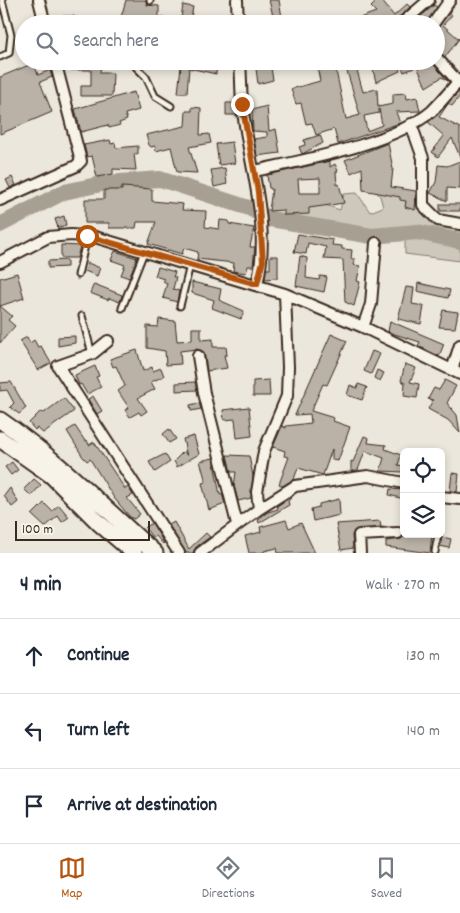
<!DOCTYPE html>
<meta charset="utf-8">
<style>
:root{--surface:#fff;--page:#f6f6f7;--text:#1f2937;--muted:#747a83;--line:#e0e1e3;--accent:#b45309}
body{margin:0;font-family:Dekko,sans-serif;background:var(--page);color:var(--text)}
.controls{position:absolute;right:15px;bottom:15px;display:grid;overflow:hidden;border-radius:8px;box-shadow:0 2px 8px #0003}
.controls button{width:45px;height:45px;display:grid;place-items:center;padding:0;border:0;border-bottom:1px solid var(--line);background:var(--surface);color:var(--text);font:25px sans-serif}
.scale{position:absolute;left:15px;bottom:12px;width:135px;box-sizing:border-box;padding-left:5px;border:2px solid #3b2a1e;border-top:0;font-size:14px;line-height:18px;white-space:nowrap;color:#3b2a1e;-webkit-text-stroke:4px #f7f3e8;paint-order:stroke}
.stop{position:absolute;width:15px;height:15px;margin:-11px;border:4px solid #b45309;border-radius:50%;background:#fff}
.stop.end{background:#b45309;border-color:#fff;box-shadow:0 1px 5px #0008}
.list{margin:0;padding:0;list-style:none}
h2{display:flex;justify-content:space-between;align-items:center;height:65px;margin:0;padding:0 20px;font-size:21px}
h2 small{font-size:16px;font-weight:400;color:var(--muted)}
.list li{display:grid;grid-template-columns:32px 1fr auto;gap:15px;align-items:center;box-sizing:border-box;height:75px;padding:0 20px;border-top:1px solid var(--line)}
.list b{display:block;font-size:19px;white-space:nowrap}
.list em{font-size:16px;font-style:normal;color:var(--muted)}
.icon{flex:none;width:28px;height:28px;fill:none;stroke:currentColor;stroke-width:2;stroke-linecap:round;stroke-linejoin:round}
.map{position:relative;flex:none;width:460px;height:553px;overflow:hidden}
.search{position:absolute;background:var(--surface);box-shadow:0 2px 8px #0003;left:15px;right:15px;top:15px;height:55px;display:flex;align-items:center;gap:12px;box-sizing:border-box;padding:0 18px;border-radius:28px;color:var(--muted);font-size:19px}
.sheet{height:290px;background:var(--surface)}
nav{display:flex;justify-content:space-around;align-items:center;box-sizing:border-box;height:70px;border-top:1px solid var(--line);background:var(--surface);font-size:14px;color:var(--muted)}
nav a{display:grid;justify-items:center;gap:2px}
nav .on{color:var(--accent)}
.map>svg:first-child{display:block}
</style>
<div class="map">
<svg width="460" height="553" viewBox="0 0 460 553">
<rect width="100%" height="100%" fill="#ece7dc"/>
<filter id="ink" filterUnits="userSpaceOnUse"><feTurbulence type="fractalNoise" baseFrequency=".02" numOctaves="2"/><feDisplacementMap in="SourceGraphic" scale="10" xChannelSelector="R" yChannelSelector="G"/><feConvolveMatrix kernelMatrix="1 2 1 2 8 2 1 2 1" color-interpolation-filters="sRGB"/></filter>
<g filter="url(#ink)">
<path fill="#cec8bc" stroke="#84796d" d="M390 180 393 193 399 197 409 192 416 199 420 195 436 219 460 224V240L415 231H351L320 223 308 225 291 221 286 208 322 204 340 210 344 194 357 193 370 212 383 207 380 196 370 185Z
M418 234 434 236 456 248H460V261L405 254V235Z"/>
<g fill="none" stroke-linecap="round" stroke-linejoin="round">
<path stroke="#a89f93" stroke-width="16" d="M0 225 64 192 106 183 160 179 249 208 270 219 372 236 417 232 460 241"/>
</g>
<path fill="#bab2a7" stroke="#3b2a1e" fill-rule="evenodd" d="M126 0H146L147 5 159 6V17L175 20 174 24H119Z
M269 0H279L283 23 275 24Z
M378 0H381L394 16 407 4 410 7 397 19 394 24H343L376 12 371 7Z
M183 5 193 7 191 18 204 20 203 24H180Z
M434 5 437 7 426 23 419 18Z
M449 13 452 15 443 25 459 39 445 57 436 50V30Z
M60 16H74V24H60Z
M67 61H101L100 73H113L112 96H81V86H91V70H67Z
M139 61H155L156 63 142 67Z
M173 61H217L216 74 189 68 187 93H178L181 66 173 64Z
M255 61H270L273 80 258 84Z
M316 61H334L346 119 360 115 344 61H381V68L396 62 400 71 376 82 372 66 357 70 363 92 377 89 378 107 393 104V94L406 93 407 99 417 97 420 111 396 112 400 123 338 144 334 129 316 135 312 123 306 124 301 103 296 104 291 89 320 81ZM379 109 382 125 367 131 364 116 379 113Z
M411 61 414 68 404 72 401 65Z
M415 61H431L449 82 442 77 426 87Z
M34 63 38 75 50 70 52 77 40 82 52 112 0 134V77Z
M460 91V96L452 106 448 103Z
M134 92 139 110 125 114 127 120 119 123 120 125 109 128 108 125 81 132 75 109Z
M226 103H235L237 115H226Z
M448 104 439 117 460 128V157L452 138 438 157 432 152 444 136 428 122Z
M267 106 269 131 276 129 280 153 257 156 254 139 267 137V132L253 131 252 110Z
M192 107 201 108 200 135 209 134 211 143 189 147 197 173 177 172 171 147 156 151 155 146 151 147 149 145 146 135 185 126 186 111H192Z
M320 135 323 143 302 154 299 147 305 145 304 140Z
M110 140 111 144 115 143 116 148 138 146V154H134L136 170 113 169V174L97 177 92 156 87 157 84 145Z
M232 142 235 163 219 165 216 144Z
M388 143 393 169 391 187 416 191 415 210 405 207 406 201 400 200V197L363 190 362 168 351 173 345 160Z
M330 161V167L335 164 338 171 336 172 337 185 339 184 344 203 309 208V214L284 215V210L269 211 272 189 269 188 267 175ZM320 178V193H299L298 179Z
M460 161V189L447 188V201L430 193 436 182 438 165 447 166Z
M225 168 227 184 214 187 211 170Z
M12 177 16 185 10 188 6 180Z
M122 187 152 189V201L183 204 182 210 206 211 205 227 219 229 220 220 229 221V224L254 228 250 247H255L253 266H248L246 273 233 271 234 263 197 259 198 252 184 248 182 254 148 244 156 222H137L136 228H109V223H85V199H104V190H122Z
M440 204H460V211H440Z
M64 216 66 225 58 228 55 219Z
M298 234 333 240 332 245 342 246V249L352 250 351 259H355L354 265 360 266 357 281 360 282 354 306 345 302 343 260 324 259 326 247 308 243 306 254 294 252Z
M61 245 80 246 77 258H61Z
M115 251 137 258 129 278 121 275 125 265 111 260Z
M270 256H278V278L265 279 266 269H270Z
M300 256 307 258 306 278 319 280 320 276 327 277 324 292 296 286Z
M67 260V267L48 268V261Z
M88 263 100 268 97 276 85 271Z
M158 267 175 272 173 277H176L173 289 179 291 177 302 163 298 167 283 163 281 164 279 155 276Z
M17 273 24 298 0 306V278Z
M192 282 221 289 219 300 244 311 241 319 212 308 214 300 192 293Z
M418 283 450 290 448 298 417 291Z
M94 284 122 295 120 302 109 298 108 300 90 293Z
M406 287 414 288 412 304 424 306 421 324 398 319Z
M0 306 12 316 8 320 15 326 0 343Z
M443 310 458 312 455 328 439 327Z
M159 319 175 321 177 341 192 340V328H201V340L213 339V347H226L227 355H224L227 368 207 371 204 352 197 349 180 351 181 364 166 365 165 351 147 348V326L158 327Z
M390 321 444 344 439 356 418 346 420 342 388 332Z
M331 334 347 341 327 385 323 384 311 411 334 418 333 421 350 427 338 461 332 460V449L323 475 298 468 294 479 283 486 279 484 289 457 284 456 285 451 273 447 282 426 286 428V426L311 423 310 414 295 415Z
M75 336V343L58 346V337Z
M27 337 30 343 34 340 38 347 41 346 51 363 38 370 20 341Z
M137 350 143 371 152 367 153 371 161 368 164 376 151 382 155 389 138 398 147 411 141 415 139 412 130 417 125 410 129 408 118 391 125 386 116 366 113 367 110 359Z
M372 351 380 354 371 374 364 371Z
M405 364 416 368 410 382 419 384 417 398 404 396 405 383 401 381Z
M95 366 99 376 96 377 101 387 87 394 81 384 79 385 75 375Z
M377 370 384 373 380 381 374 378Z
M269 380 270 396H253V381Z
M445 380 456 386 447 403 457 415 460 433 448 420 428 409 433 400 428 399 434 388 439 390Z
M11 382 26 408 19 414 10 407 14 403 7 390 0 391V383Z
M195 382 197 390 176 391V383Z
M358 384 367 387 362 400 347 395 350 385 357 388Z
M93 396 102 411 97 414 88 399Z
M64 398 74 411 43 433 37 428 35 430 29 423 40 412 44 413Z
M199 403 201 409 191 411 190 405Z
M249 407 252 436 237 438 235 419 224 420 223 410Z
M75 426 85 441 87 440 89 445 94 442 125 489 128 487 133 495 127 498 140 514 134 519 130 517 114 498 90 459 87 461 83 457 67 431Z
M169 429 176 439 169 443 163 434Z
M194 436 199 454 177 467 174 461 184 451 187 456 183 439Z
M364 436 369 438 368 443 386 445 385 449 401 455 398 465 404 466V472L380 471 384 458 365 451 358 470 351 471V461L353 462Z
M165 454 170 462 155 472 149 462Z
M227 455 249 456 253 476 251 498 238 501 234 486 236 472H231Z
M213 458 220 495 222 494 225 504 209 510 202 483 206 482 200 461Z
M12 462 18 470 11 475 5 467Z
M452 473 459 474 457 492 450 491Z
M34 479 41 485 31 496 24 489Z
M10 488 18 502 12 507 4 496Z
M390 489 404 490V499L389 495Z
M294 495 288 501 289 505 259 523 258 519 268 512 278 509 277 506Z
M339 499 340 515 313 521 311 509 319 507V504Z
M44 503 52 511 59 505 69 517 62 522 58 516 45 527 32 515Z
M286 520 289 528 301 523 315 553H278L277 548 264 551V553H249L245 536 261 532 260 527Z
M380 521 381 527 355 530 352 535 353 548 341 550 336 524Z
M174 522 189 549 206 533 210 537 196 547 193 553H186L169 525Z
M152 523 164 543 163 544 156 536 153 538 145 528Z
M405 534H432L430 553 386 547V541L401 539Z
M442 537 451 539 449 548 440 546Z"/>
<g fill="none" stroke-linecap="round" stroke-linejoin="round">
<defs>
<path id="lane" d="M150 1V0
M0 57 9 53 11 35 2 0
M135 61 136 67 146 77 155 96 171 106
M78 275 87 237
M180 306 190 265
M122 308 144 252
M82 316 92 354
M435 552 438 534"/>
<path id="street" d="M39 0 45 24
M237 0 238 24
M401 24 429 0
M433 24 450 0
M436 57 460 84
M240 61C241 75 241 89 242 103 248 163 272 224 257 284
M411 124 423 158V205L438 220 460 224
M255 171C304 160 393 144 432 111 441 102 449 92 458 82
M0 200 76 166 81 161 55 61
M0 262 48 237 71 235 95 237 285 294 363 327 460 374
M363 327 371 304 376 243
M108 341 92 354 58 366 179 553
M198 356 204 393 237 524
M452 370 460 345
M441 497 460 499
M259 509 257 492 264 451 287 396 288 367 285 294
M200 553 259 509 295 486 368 476 404 483
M360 553 359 535 398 533"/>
<path id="secondary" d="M0 420C57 459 104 508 155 553
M0 439 51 475 99 523 134 553"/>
</defs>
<use href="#lane" stroke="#3b2a1e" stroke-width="9"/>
<use href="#street" stroke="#3b2a1e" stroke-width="14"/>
<use href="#secondary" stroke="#3b2a1e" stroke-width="19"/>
<use href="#lane" stroke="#f7f3e8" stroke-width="5"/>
<use href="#street" stroke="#f7f3e8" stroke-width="10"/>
<use href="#secondary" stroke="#f7f3e8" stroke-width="15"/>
</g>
</g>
<g fill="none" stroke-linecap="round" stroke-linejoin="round" filter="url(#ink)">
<path stroke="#b45309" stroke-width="6" d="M87 236 257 284 263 261 258 192 242 104"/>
</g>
</svg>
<div class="controls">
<button><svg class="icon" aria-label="locate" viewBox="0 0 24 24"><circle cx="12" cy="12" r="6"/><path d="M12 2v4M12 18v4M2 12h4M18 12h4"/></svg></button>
<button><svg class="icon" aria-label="layers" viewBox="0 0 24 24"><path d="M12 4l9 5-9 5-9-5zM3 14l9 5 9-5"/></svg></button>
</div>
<div class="scale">100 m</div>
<div class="stop" style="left:87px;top:236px"></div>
<div class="stop end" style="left:242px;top:104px"></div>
<div class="search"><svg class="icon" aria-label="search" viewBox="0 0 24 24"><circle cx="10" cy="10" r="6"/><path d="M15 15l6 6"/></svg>Search here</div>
</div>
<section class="sheet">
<h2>4 min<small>Walk · 270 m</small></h2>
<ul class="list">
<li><svg class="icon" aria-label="ahead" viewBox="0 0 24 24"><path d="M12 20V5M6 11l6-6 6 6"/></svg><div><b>Continue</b></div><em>130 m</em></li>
<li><svg class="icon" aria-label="left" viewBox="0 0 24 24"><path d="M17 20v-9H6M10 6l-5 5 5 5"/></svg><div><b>Turn left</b></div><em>140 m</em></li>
<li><svg class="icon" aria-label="arrive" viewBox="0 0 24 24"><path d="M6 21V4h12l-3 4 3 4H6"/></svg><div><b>Arrive at destination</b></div></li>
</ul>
</section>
<nav>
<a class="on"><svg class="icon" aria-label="map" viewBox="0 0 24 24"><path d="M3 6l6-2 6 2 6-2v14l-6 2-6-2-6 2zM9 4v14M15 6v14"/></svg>Map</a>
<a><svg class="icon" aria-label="directions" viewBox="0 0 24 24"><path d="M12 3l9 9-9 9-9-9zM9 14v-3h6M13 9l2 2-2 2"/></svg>Directions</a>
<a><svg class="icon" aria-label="saved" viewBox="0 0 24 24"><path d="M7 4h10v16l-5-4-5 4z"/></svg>Saved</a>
</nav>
